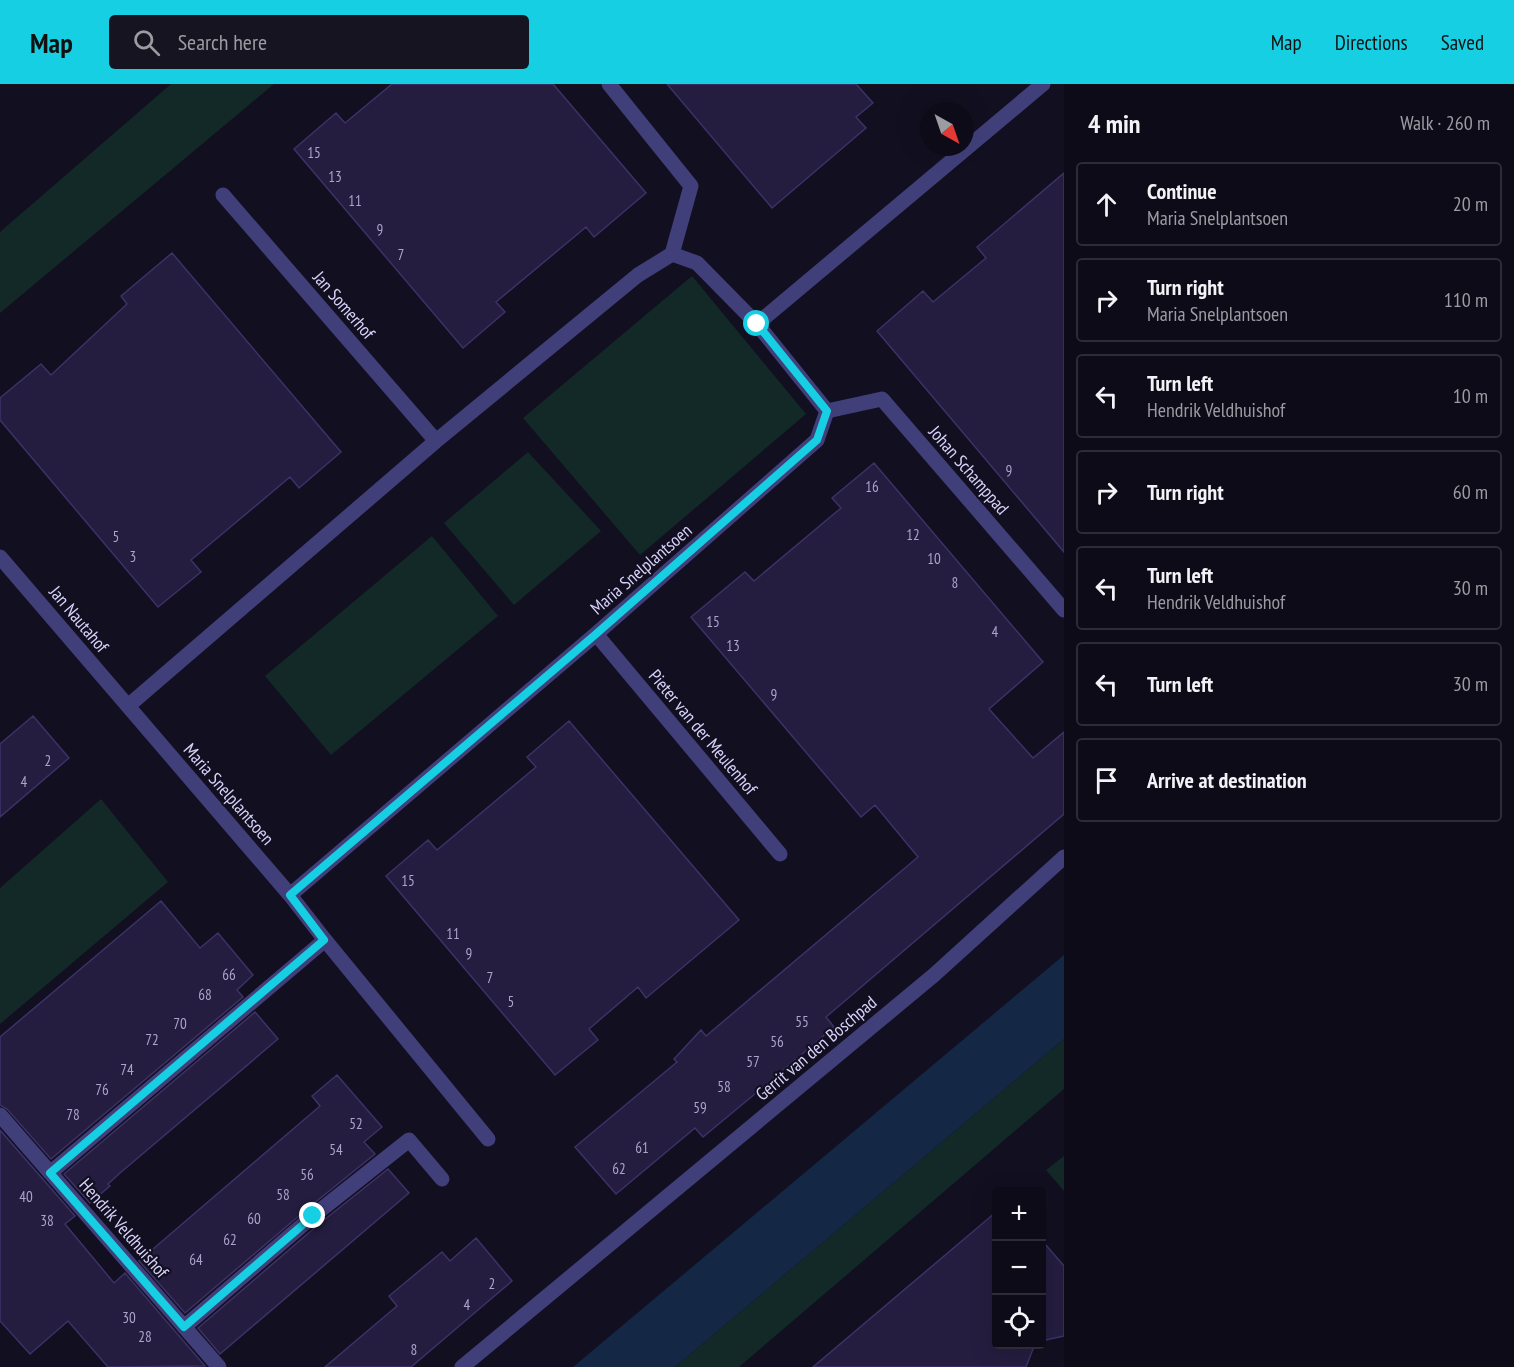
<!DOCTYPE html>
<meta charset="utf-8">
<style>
:root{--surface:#0e0b18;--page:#171421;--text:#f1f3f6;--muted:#9b9ba2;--line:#2e2b37;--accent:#17cfe2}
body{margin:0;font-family:"PT Sans Narrow",sans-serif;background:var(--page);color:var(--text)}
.controls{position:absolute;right:18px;bottom:18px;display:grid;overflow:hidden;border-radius:6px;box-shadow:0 6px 24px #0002}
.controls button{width:54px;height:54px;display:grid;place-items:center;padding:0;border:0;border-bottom:2px solid var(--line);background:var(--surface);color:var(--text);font:30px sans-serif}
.compass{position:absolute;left:920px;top:18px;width:54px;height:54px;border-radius:50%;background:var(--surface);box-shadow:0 6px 24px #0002;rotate:140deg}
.stop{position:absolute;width:18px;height:18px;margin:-14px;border:4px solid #17cfe2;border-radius:50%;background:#fff}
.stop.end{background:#17cfe2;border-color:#fff;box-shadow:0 2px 6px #0008}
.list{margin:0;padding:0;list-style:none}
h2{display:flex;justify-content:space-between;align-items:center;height:78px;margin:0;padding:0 24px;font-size:26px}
h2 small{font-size:20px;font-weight:400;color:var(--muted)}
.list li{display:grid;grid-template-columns:39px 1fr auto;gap:18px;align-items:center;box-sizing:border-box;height:84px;margin:0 12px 12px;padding:0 12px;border:2px solid var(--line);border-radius:6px}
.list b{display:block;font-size:22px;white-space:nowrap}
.list p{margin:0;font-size:20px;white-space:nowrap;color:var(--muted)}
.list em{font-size:20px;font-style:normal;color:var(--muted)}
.icon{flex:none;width:33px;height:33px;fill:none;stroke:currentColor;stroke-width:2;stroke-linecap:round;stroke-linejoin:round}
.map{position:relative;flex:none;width:1064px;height:1283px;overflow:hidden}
header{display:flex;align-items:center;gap:36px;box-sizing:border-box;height:84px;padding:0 30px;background:var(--accent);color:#111}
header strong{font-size:28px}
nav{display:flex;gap:33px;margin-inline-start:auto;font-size:21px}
.search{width:420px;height:54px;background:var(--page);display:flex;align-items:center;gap:15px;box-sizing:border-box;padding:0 21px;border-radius:6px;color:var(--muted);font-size:22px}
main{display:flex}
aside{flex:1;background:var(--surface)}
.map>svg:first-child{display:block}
</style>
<header>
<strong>Map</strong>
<div class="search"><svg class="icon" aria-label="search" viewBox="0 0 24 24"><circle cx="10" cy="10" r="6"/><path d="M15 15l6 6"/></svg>Search here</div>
<nav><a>Map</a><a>Directions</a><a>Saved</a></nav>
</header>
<main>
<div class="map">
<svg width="1064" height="1283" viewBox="0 0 1064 1283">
<rect width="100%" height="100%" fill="#120f20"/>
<path fill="#132928" d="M171 0H274L0 229V148Z
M692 192 806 330 640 471 523 334Z
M528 368 601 447 514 521 444 439Z
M432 452 498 532 331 671 265 592Z
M101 715 168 798 0 940V804Z
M1064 955V1005L739 1283H675Z
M1064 1072V1107L1046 1086Z"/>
<path fill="#142745" d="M1064 871V955L675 1283H573Z"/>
<path fill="#241d3f" stroke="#3c3268" stroke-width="1.5" d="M392 0H553L646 109 594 153 586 143 496 218 505 228 463 264 294 65 336 29 345 39Z
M667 0H856L873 19 856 33 866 44 772 124Z
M1064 89V468L877 247 923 207 933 218 986 174 977 163Z
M172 169 341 368 299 404 290 393 191 476 201 488 158 523 0 336V314L41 280 51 291 127 220 121 212Z
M874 379 1043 578 989 625 1033 674 1064 648V730L826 933 834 943 756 1009 703 1053 695 1044 616 1110 575 1063 677 978 674 975 701 946 706 952 918 773 875 721 861 733 691 533 745 488 754 497 841 424 832 414Z
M33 632 69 674 0 733V660Z
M569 637 739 836 646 914 638 903 589 945 598 956 555 991 386 792 428 756 437 766 536 683 527 673Z
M161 817 200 864 218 849 253 891 237 906 243 913 51 1075 7 1025 0 1021V953Z
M255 928 278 955 120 1089 108 1100 110 1102 90 1119 64 1090Z
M337 991 382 1043 364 1058 375 1070 307 1125 185 1229 139 1177 320 1022 312 1012Z
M0 1046 75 1132 65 1140 114 1199 125 1189 205 1282 108 1283 68 1237 30 1270 0 1237Z
M388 1085 409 1109 220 1270 198 1244 319 1140Z
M996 1128V1260H1035L1026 1283H813Z
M476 1154 512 1197 485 1220 411 1283H325L397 1222 389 1212 442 1168 450 1177Z
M1045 1160 1064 1182V1252L1041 1257V1163Z"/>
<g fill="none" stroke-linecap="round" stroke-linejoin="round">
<path stroke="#413f7a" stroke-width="15" d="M609 0 691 102 672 170
M827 327 882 315 1064 526
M0 1031 219 1283
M50 1089 325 856
M184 1243 313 1132 409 1056 442 1095
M462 1283 934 891 1064 773"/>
<path stroke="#413f7a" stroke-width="15" d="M223 111 436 357
M757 240 1043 0
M0 473 290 811 325 856 488 1055
M596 550 780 770
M128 622 436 357 638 191 672 170 697 179 757 240 827 327 817 356 596 550 290 811"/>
</g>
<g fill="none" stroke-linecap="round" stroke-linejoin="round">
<path stroke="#17cfe2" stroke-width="8" d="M313 1132 184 1243 50 1089 324 856 290 811 596 550 817 356 827 327 757 240"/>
</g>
<g text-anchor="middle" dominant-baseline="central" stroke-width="4.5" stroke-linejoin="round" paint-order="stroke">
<g font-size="15" fill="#aaa5cb">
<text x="314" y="68">15</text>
<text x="335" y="92">13</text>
<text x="355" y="116">11</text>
<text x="380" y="145">9</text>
<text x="401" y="170">7</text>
<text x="1009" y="386">9</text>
<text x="872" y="402">16</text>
<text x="913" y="450">12</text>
<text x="116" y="452">5</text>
<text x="133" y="472">3</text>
<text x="934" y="474">10</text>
<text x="955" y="498">8</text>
<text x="713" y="537">15</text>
<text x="995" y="547">4</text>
<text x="733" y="561">13</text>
<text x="774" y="610">9</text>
<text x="48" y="676">2</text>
<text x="24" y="697">4</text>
<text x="408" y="796">15</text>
<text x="453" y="849">11</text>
<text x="469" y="869">9</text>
<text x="229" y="890">66</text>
<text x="490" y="893">7</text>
<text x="205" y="910">68</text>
<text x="511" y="917">5</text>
<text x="802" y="937">55</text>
<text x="180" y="939">70</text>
<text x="152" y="955">72</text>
<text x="777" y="957">56</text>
<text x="753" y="977">57</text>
<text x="127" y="985">74</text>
<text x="724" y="1002">58</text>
<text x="102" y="1005">76</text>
<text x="700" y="1023">59</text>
<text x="73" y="1030">78</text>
<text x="356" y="1039">52</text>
<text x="642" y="1063">61</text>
<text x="336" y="1065">54</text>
<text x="619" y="1084">62</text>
<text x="307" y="1090">56</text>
<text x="283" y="1110">58</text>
<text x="26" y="1112">40</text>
<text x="254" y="1134">60</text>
<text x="47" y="1136">38</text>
<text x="230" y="1155">62</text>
<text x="196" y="1175">64</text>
<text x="492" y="1199">2</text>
<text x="467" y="1220">4</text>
<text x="129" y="1233">30</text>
<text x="145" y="1252">28</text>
<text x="414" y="1265">8</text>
</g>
<g font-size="18" fill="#d7d2fa" stroke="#120f20">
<text transform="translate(344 221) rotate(49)">Jan Somerhof</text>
<text transform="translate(969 386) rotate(49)">Johan Schamppad</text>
<text transform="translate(641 485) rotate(-41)">Maria Snelplantsoen</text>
<text transform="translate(79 535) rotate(50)">Jan Nautahof</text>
<text transform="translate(703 648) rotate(50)">Pieter van der Meulenhof</text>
<text transform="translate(229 710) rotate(49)">Maria Snelplantsoen</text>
<text transform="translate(816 964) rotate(-40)">Gerrit van den Boschpad</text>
<text transform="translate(124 1144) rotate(49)">Hendrik Veldhuishof</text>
</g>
</g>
</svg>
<div class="controls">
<button>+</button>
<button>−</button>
<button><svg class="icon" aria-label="locate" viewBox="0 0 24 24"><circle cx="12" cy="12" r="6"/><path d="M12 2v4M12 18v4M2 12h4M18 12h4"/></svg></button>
</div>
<svg class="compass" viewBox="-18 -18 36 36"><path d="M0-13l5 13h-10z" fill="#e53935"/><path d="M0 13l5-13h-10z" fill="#9b9ba2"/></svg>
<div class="stop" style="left:757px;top:240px"></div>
<div class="stop end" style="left:313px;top:1132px"></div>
</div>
<aside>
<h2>4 min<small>Walk · 260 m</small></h2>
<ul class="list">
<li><svg class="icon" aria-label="ahead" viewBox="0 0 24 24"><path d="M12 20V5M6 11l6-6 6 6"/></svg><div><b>Continue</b><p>Maria Snelplantsoen</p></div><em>20 m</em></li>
<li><svg class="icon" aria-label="right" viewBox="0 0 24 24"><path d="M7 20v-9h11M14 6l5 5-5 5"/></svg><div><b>Turn right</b><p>Maria Snelplantsoen</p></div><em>110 m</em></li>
<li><svg class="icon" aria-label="left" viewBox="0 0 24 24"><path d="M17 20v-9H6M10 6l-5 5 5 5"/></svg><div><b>Turn left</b><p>Hendrik Veldhuishof</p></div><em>10 m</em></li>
<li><svg class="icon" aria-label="right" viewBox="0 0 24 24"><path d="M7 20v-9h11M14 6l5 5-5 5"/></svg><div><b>Turn right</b></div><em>60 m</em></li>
<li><svg class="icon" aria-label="left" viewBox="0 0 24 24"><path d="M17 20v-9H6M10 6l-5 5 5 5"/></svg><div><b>Turn left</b><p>Hendrik Veldhuishof</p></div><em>30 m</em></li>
<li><svg class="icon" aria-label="left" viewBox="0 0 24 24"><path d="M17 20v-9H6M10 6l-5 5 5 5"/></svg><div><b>Turn left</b></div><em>30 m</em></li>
<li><svg class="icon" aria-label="arrive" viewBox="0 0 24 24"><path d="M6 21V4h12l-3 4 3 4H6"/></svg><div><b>Arrive at destination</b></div></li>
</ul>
</aside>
</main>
